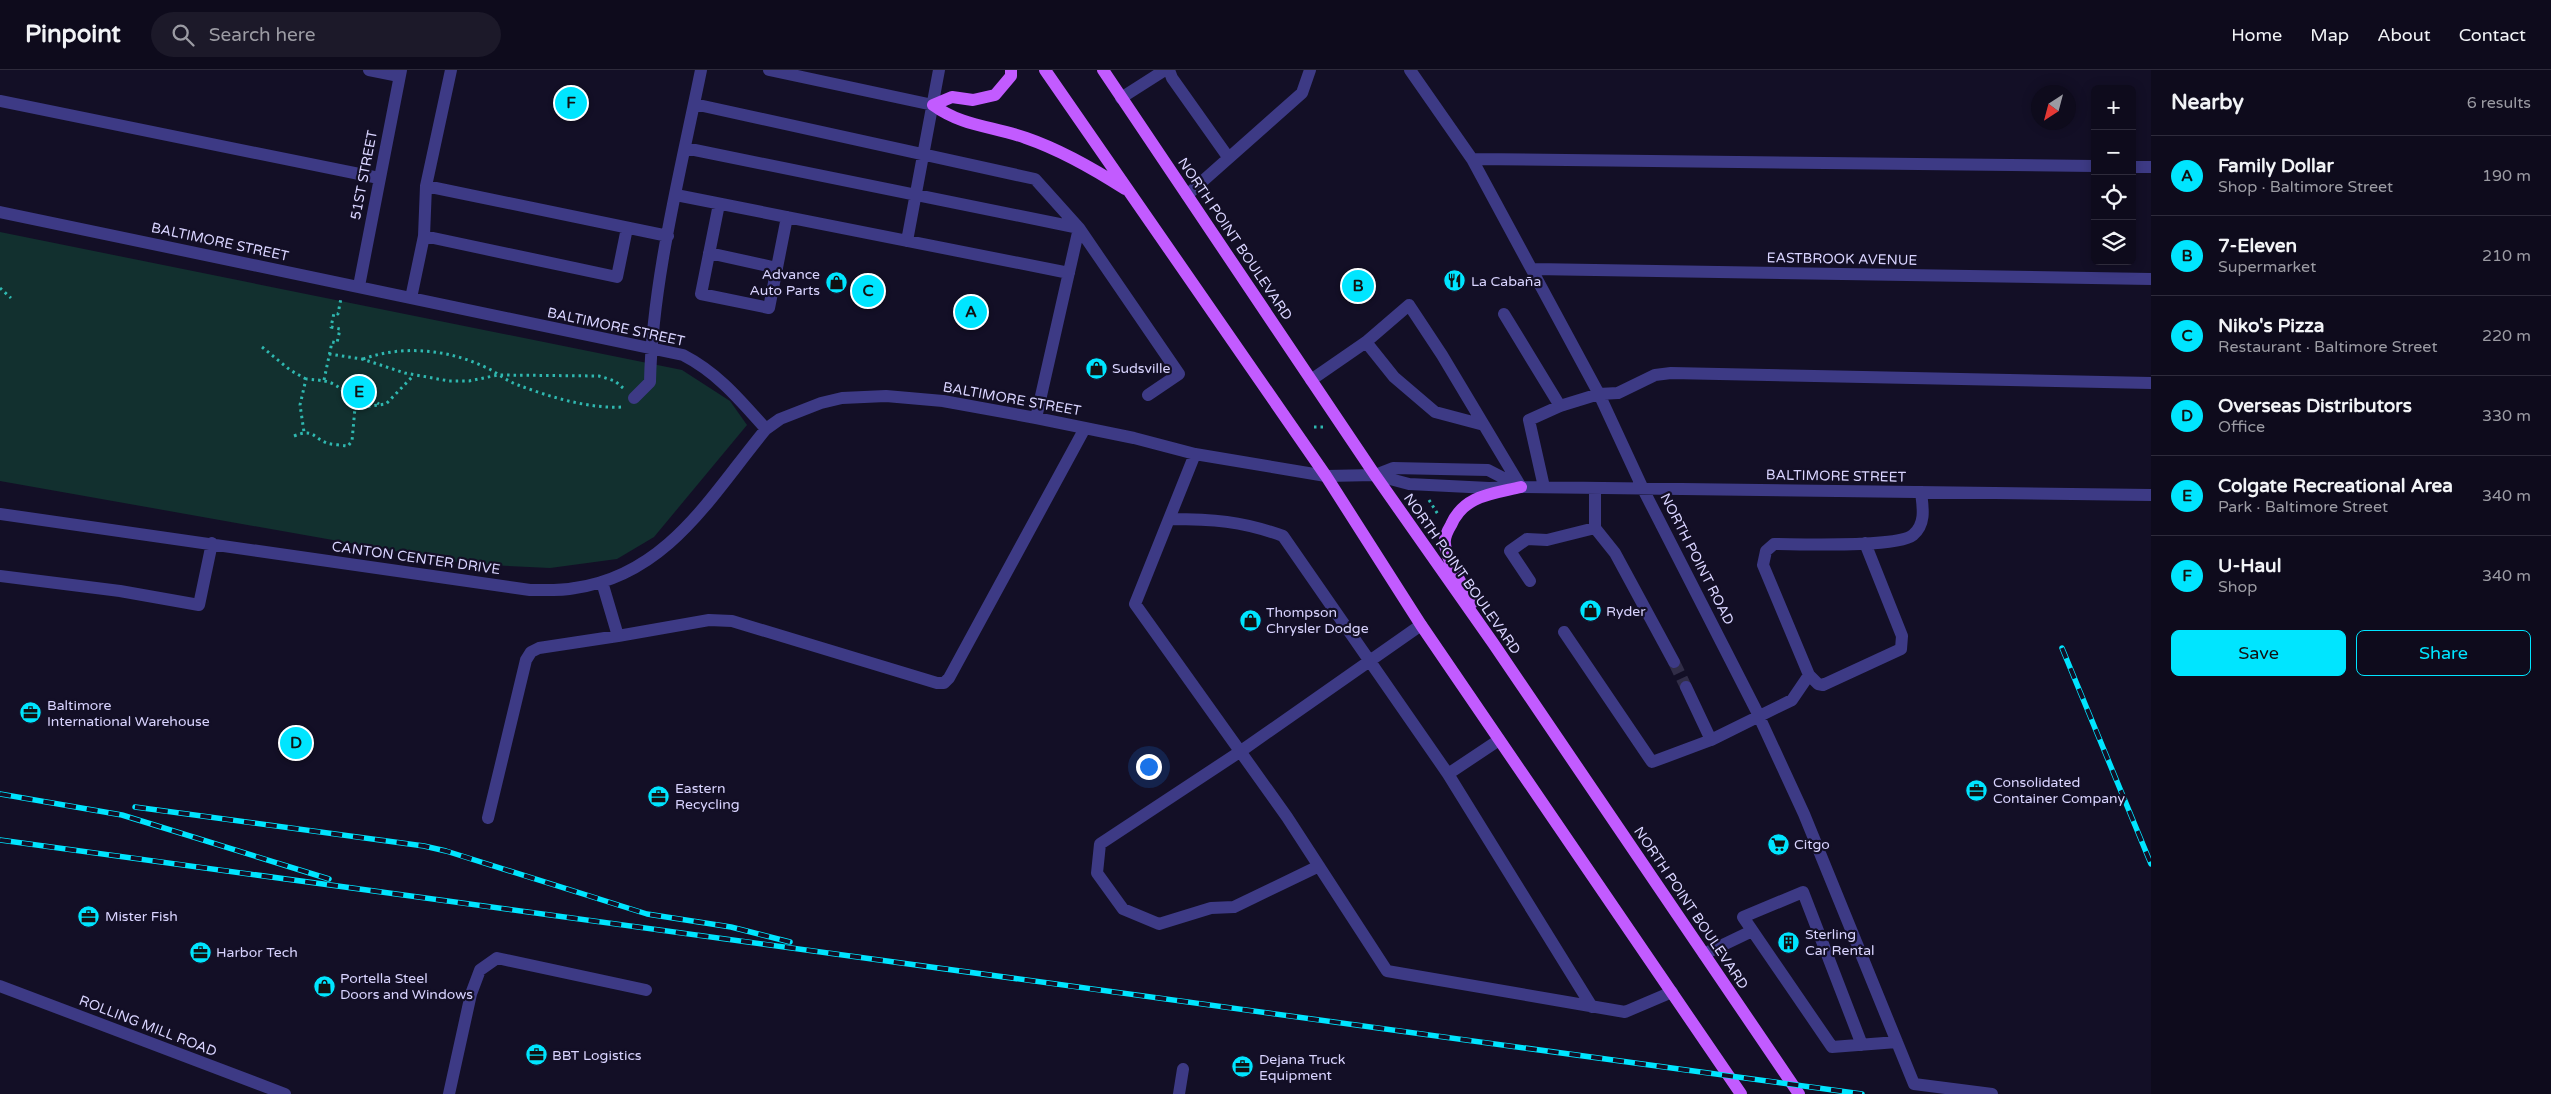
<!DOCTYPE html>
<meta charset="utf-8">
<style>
:root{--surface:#0e0b1c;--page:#1c1929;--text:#f1f3f6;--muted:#9b9ba3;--line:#2e2b3b;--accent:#00e5ff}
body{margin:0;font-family:"Varela Round",sans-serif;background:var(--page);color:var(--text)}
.controls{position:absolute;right:15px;top:15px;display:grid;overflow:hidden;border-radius:8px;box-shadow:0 2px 12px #0003}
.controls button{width:45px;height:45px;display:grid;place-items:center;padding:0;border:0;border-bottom:1px solid var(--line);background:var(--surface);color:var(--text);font:25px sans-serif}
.compass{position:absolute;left:2031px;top:15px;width:45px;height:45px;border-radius:50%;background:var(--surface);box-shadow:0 2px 12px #0003;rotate:216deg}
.you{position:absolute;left:1148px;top:696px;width:18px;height:18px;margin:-12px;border:4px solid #fff;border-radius:50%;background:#1a73e8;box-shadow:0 0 0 8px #1a73e833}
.badge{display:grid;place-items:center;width:32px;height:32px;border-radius:50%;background:var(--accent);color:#111;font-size:16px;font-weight:700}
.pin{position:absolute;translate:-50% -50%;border:2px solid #fff;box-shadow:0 1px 5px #0006}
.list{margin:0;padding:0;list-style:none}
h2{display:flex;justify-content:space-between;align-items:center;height:65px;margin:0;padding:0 20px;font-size:21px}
h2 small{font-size:16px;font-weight:400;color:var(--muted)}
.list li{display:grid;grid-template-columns:32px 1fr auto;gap:15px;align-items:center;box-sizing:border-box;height:80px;padding:0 20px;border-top:1px solid var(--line)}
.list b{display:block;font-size:19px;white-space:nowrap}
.list p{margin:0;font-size:16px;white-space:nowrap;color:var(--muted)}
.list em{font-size:16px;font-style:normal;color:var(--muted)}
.actions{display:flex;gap:10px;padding:15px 20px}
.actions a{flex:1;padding:11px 0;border:1px solid var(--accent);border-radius:8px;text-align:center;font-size:18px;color:var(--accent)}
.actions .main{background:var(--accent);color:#111}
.icon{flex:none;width:28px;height:28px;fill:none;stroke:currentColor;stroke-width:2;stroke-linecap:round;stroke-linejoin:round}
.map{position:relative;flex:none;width:2151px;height:1024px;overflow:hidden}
header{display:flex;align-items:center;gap:30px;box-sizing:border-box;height:70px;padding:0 25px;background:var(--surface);border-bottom:1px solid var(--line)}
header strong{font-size:24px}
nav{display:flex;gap:28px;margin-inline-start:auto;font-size:18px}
.search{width:350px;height:45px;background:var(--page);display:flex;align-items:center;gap:12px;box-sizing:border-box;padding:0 18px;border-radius:28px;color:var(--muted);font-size:19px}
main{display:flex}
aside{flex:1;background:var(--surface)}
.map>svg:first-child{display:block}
</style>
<header>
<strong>Pinpoint</strong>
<div class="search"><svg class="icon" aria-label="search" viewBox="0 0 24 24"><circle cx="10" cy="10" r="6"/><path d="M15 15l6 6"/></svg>Search here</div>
<nav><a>Home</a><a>Map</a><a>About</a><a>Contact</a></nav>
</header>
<main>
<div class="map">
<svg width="2151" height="1024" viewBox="0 0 2151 1024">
<rect width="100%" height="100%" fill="#130f26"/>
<path fill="#12302f" d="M0 162 682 300 730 331 747 355 654 467 617 489 550 498 468 494 0 411Z"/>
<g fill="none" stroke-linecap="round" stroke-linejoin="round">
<path stroke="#312d47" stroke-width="12" stroke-dasharray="12 6" stroke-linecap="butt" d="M1674 592 1686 617"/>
<path stroke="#2fb8b0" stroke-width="3" stroke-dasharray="2.5 4" stroke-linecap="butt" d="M0 218 11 228
M262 277 290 300 306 309
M329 284 362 289 405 303 449 311H469L498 305 599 306 615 311 623 318
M363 289C402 275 447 279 485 297 497 302 506 311 518 315 550 327 589 339 623 337
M324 310 332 272 337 273 340 259 331 257 334 243 338 244 341 228
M342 317 365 325 379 334
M355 338 386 334 413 306
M1314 357H1326
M294 366C314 358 313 368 327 373 333 375 342 375 348 376L352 371 355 338C339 314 336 311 306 309L300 335 304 362
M1429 430 1439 446"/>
<path stroke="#3d3a85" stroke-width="12" d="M369 0 399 6
M769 0 933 35
M1169 0 1172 8 1228 87
M1410 0 1472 89 1599 324 1643 419 1756 640 1804 744 1914 1014 1992 1024
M1121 28 1165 0
M0 31 379 108
M694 34 1035 109 1079 158 1179 304 1148 325
M685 78 1079 158
M1472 89 2095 96
M2132 97H2151
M426 116 668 166
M676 125 1069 203
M1187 125 1302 23 1310 0
M719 134 701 224 769 238 787 147
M0 142 683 285C718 303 740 330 766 359
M424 166 617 207 627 158
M907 171 939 0
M709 183 777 198
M1533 199 2151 209
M359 216 401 0
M411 228 424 166 426 116 451 0
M1504 244 1560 336
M1366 272 1394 307 1435 342 1484 355
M1311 310 1366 272 1409 235 1442 285 1521 417
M634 328 650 312C652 212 681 99 701 0
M1036 348 1079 158
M1195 384 1135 534 1287 747 1387 901 1625 942 1672 922
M1375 405 1393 398 1488 400 1521 417
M1544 417 1529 350 1560 336 1599 324 1618 323 1655 305 1671 303 2151 313
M1595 418V458L1615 483 1674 592
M0 444 530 520C545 520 560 521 575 518 668 505 712 424 766 359L780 349 821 333 842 328 886 326 943 331 1036 348 1134 368 1195 384 1326 406 1375 405 1409 414 1489 418 1521 417 2151 425
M1169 449C1212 449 1242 451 1283 466L1448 704
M0 506 120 521 199 535 212 473
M1530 511 1510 481 1527 469 1547 470 1595 458
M1564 562 1652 692 1711 670
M618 566 709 550 732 551 937 613H944L949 608 1085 358
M1809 605 1818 614 1823 615 1901 579 1902 566 1865 473
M1686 617 1711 670 1792 630 1809 605 1763 495 1766 481 1774 474C1799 474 1897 478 1913 465 1926 454 1923 438 1921 422
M1499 670 1448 704 1592 937
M488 748 526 590 531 582 539 578 618 566 602 512
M1319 796 1234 837 1211 838 1159 854 1123 839 1097 803 1100 774 1241 681 1421 555
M1704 884 1752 861
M0 916 285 1024
M1862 975 1803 822 1743 847 1832 977 1897 972
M449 1024 471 924 480 900 497 888 646 920
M1179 1024 1183 999"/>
<path stroke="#c25bff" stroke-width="12" d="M1011 0V6L995 25 973 30 952 27 933 35C963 57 993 56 1026 68 1061 80 1094 99 1125 119
M1045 0 1326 406 1421 555 1741 1024
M1103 0 1375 405 1493 573 1799 1024
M1472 533C1464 517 1446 490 1445 474 1444 468 1448 460 1451 455 1464 425 1492 424 1521 417"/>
<defs>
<path id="rail" d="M2062 578 2151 794
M0 724 122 745 329 809
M135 737 424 776 446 781 647 844 731 857 790 872
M0 770 1862 1024"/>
</defs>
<use href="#rail" stroke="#00e5ff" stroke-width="5.5"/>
<use href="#rail" stroke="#130f26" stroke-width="4" stroke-dasharray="11" stroke-linecap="butt"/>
</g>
<defs>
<symbol id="restaurant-disc" viewBox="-11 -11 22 22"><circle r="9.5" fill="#00e5ff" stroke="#130f26"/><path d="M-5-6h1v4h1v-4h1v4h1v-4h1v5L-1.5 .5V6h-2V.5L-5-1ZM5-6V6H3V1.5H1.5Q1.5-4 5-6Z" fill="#111"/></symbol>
<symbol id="shop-disc" viewBox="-11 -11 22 22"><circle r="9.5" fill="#00e5ff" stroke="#130f26"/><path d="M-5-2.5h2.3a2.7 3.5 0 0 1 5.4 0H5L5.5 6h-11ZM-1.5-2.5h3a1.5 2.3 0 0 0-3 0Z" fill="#111"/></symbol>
<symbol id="office-disc" viewBox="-11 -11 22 22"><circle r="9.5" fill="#00e5ff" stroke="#130f26"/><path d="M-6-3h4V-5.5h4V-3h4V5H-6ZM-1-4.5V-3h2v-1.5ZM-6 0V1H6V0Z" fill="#111"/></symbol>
<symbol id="supermarket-disc" viewBox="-11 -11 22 22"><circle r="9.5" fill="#00e5ff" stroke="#130f26"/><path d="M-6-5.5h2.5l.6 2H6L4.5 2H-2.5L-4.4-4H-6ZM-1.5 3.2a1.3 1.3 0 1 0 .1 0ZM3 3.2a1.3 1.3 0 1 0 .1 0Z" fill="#111"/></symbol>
<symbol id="building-disc" viewBox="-11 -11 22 22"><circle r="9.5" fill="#00e5ff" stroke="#130f26"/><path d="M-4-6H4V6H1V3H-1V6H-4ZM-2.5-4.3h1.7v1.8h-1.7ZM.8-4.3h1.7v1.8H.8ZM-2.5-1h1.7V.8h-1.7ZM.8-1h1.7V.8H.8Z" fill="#111"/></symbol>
</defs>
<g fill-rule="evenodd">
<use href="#restaurant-disc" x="1442" y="198" width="25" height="25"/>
<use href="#shop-disc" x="824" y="200" width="25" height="25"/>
<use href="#shop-disc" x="1084" y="286" width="25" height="25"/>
<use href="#shop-disc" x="1578" y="528" width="25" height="25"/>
<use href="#shop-disc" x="1238" y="538" width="25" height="25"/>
<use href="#office-disc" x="18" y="630" width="25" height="25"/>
<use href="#office-disc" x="1964" y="708" width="25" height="25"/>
<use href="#office-disc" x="646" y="714" width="25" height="25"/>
<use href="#supermarket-disc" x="1766" y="762" width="25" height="25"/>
<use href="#office-disc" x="76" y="834" width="25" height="25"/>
<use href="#building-disc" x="1776" y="860" width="25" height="25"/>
<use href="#office-disc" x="188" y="870" width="25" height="25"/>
<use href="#shop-disc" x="312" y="904" width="25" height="25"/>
<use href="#office-disc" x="524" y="972" width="25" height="25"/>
<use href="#office-disc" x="1230" y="984" width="25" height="25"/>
</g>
<g text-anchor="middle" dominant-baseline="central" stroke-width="4.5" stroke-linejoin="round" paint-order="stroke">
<g font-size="14" fill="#d9d4ff" stroke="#130f26">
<text transform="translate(364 105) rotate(-79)">51ST STREET</text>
<text transform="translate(1235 169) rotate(56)">NORTH POINT BOULEVARD</text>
<text transform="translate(220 172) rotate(12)">BALTIMORE STREET</text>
<text transform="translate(1842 189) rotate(1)">EASTBROOK AVENUE</text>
<text transform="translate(616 257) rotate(12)">BALTIMORE STREET</text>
<text transform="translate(1012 329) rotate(10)">BALTIMORE STREET</text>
<text transform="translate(1836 406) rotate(1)">BALTIMORE STREET</text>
<text transform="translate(416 488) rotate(8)">CANTON CENTER DRIVE</text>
<text transform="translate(1697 489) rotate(63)">NORTH POINT ROAD</text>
<text transform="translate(1462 504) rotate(55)">NORTH POINT BOULEVARD</text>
<text transform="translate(1691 838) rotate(56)">NORTH POINT BOULEVARD</text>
<text transform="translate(148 956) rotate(21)">ROLLING MILL ROAD</text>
</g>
<g font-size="14" fill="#d9d4ff" stroke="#130f26" text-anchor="start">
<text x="820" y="204" text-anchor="end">Advance<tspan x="820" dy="16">Auto Parts</tspan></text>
<text x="1471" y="211">La Cabaña</text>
<text x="1112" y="298">Sudsville</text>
<text x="1606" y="541">Ryder</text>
<text x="1266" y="542">Thompson<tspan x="1266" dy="16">Chrysler Dodge</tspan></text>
<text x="47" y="635">Baltimore<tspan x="47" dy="16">International Warehouse</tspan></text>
<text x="1993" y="712">Consolidated<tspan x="1993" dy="16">Container Company</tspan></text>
<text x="675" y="718">Eastern<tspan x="675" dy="16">Recycling</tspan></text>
<text x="1794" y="774">Citgo</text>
<text x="105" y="846">Mister Fish</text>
<text x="1805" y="864">Sterling<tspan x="1805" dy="16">Car Rental</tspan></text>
<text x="216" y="882">Harbor Tech</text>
<text x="340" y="908">Portella Steel<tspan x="340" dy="16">Doors and Windows</tspan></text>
<text x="552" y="985">BBT Logistics</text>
<text x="1259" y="989">Dejana Truck<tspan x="1259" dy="16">Equipment</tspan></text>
</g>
</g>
</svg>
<div class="controls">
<button>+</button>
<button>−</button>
<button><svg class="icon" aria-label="locate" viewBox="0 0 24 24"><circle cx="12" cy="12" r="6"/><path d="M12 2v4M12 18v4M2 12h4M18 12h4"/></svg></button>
<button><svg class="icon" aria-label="layers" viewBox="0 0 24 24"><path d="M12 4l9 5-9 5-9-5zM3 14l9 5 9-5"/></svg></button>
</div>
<svg class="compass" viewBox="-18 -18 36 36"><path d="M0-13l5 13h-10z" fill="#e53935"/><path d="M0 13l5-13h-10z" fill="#9b9ba3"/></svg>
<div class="you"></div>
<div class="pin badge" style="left:971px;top:242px">A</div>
<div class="pin badge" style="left:1358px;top:216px">B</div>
<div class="pin badge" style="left:868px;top:221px">C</div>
<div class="pin badge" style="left:296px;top:673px">D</div>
<div class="pin badge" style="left:359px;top:322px">E</div>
<div class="pin badge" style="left:571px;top:33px">F</div>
</div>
<aside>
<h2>Nearby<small>6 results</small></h2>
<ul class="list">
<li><span class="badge">A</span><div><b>Family Dollar</b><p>Shop · Baltimore Street</p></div><em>190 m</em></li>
<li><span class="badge">B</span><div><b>7-Eleven</b><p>Supermarket</p></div><em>210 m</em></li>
<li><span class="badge">C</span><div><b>Niko's Pizza</b><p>Restaurant · Baltimore Street</p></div><em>220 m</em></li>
<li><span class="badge">D</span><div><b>Overseas Distributors</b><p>Office</p></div><em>330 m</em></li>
<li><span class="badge">E</span><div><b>Colgate Recreational Area</b><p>Park · Baltimore Street</p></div><em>340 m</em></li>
<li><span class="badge">F</span><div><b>U-Haul</b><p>Shop</p></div><em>340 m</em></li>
</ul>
<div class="actions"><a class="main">Save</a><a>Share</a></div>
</aside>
</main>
